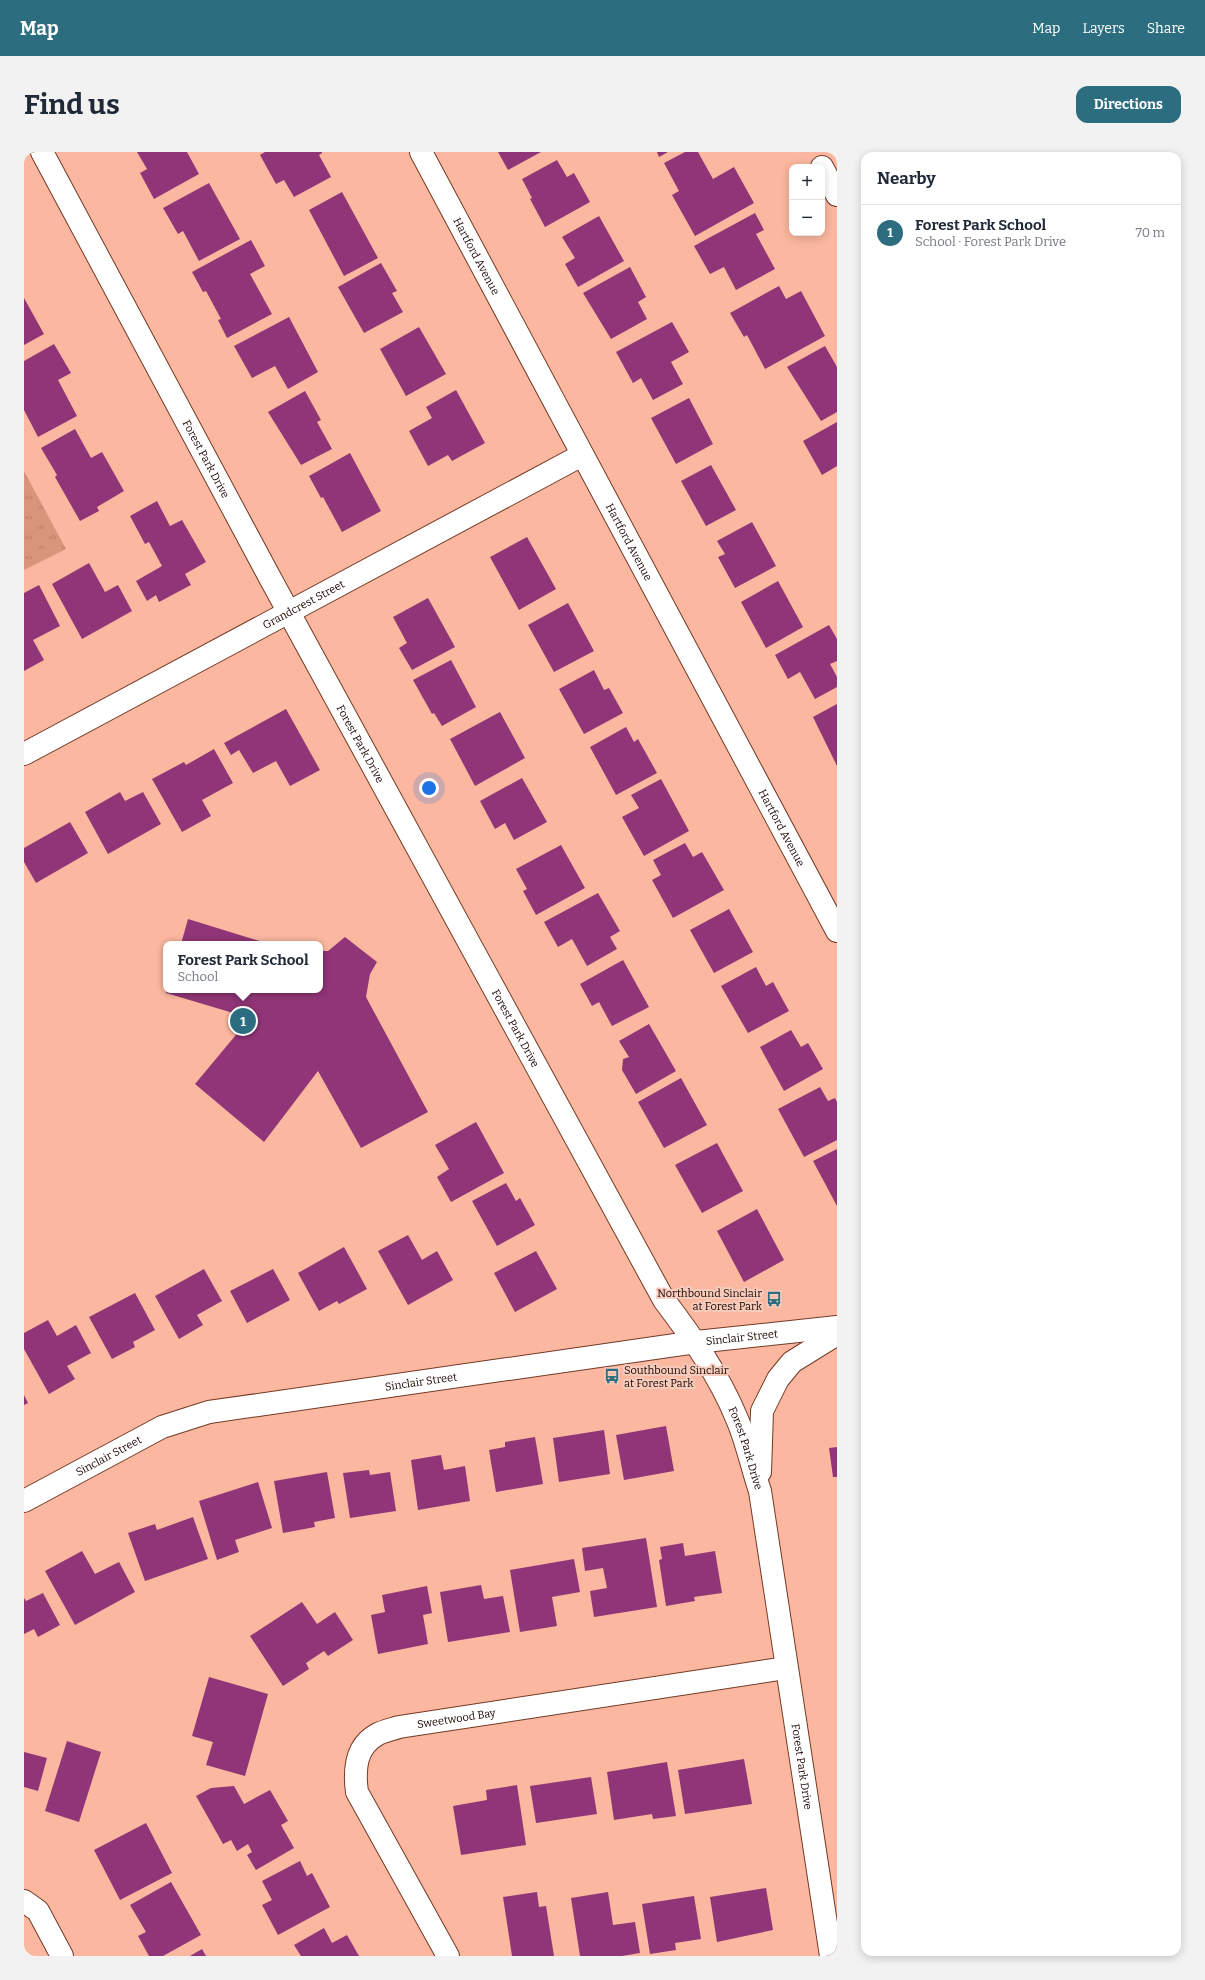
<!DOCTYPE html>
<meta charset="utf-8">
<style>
:root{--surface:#fff;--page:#f2f2f3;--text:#1f2937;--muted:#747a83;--line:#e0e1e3;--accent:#2c6d80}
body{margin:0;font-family:Bitter,serif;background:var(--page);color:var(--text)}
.controls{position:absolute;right:12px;top:12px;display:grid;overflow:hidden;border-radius:8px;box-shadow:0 2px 10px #0003}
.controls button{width:36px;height:36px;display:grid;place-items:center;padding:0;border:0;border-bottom:1px solid var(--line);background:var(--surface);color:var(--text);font:20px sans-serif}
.you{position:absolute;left:405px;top:636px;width:14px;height:14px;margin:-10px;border:3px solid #fff;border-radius:50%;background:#1a73e8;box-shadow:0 0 0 6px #1a73e833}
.badge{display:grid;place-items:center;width:26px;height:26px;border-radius:50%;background:var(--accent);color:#fff;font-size:13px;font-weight:700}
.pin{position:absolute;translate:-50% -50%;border:2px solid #fff;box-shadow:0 1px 4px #0006}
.popup{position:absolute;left:139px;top:789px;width:160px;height:52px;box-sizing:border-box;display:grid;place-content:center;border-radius:8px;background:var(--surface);filter:drop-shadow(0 1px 3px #0005);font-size:13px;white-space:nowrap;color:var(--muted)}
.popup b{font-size:15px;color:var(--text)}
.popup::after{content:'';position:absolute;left:50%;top:100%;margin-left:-8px;border:8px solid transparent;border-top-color:var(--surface)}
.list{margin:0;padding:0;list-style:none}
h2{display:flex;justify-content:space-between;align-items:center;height:52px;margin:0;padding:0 16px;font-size:17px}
h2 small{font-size:13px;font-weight:400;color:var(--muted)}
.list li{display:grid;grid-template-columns:26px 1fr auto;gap:12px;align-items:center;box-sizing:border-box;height:56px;padding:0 16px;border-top:1px solid var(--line)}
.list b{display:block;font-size:15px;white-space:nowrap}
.list p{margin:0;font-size:13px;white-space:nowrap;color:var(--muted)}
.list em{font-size:13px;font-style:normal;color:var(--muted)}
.map{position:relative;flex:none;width:813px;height:1804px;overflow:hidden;border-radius:12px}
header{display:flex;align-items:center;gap:24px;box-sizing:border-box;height:56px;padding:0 20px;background:var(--accent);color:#fff}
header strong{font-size:19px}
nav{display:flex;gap:22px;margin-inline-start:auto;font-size:14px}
.intro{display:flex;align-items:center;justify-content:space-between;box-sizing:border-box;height:96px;padding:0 24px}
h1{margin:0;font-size:28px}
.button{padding:10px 18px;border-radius:12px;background:var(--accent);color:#fff;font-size:14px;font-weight:700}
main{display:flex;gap:24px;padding:0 24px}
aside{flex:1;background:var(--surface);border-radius:12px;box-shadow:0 2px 10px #0003}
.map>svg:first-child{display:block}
</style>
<header>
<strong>Map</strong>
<nav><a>Map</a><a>Layers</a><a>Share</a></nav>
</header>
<div class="intro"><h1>Find us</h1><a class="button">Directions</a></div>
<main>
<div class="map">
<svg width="813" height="1804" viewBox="0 0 813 1804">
<defs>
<pattern id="park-tufts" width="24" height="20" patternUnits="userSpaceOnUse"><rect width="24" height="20" fill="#d9947c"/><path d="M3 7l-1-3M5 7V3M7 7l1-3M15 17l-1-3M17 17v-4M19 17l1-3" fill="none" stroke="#ba7e69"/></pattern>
</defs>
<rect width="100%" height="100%" fill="#fbb79f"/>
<path fill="url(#park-tufts)" d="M0 319 42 397 0 418Z"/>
<path fill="#903577" d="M113 0H163L175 22 130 47 116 21 123 17Z
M241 0H298V1L295 3 307 25 270 45 260 28 252 32 236 3Z
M474 0H517L484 18Z
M633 0H644L635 5Z
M661 0H674L689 27 710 15 730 51 671 84 648 43 655 39 640 11Z
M533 8 543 25 550 21 566 50 521 75 506 47 508 46 498 27Z
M185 31 216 87 175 109 159 79 154 82 139 56Z
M318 40 354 106 320 124 285 58Z
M731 61 740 78 732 82 751 117 712 138 700 115 686 122 670 94Z
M575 64 600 109 554 135 541 112 551 106 538 85Z
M227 88 241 114 226 122 248 162 203 186 194 168 197 167 182 139 179 140 168 120Z
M357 111 373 139 368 141 379 160 340 181 314 135Z
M606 115 622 145 614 150 623 167 587 187 559 141Z
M755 134 762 147 777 139 801 184 741 217 723 183 720 185 706 161Z
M0 146 20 182 0 193Z
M265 165 294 220 264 237 251 214 228 226 210 194Z
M648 170 665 200 647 210 659 232 629 248 617 226 609 231 592 200Z
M395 175 422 222 382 244 356 197Z
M30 192 47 221 34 228 53 264 14 285 0 258V209Z
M801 194 813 215V260L797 269 763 215Z
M432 238 461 291 428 309 424 303 404 314 385 279 408 266 402 255Z
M281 239 297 268 293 270 308 297 277 313 244 260Z
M665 246 689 292 652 312 627 266Z
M813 270V314L798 323 779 289Z
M51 277 67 306 78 300 100 339 73 355 75 359 56 369 31 325 33 323 17 296Z
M326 301 357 359 318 380 299 345 297 346 285 324Z
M687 313 712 358 682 374 657 329Z
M133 349 146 374 158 368 182 410 161 422 167 433 135 450 132 443 123 449 112 429 138 414 125 390 121 392 106 364Z
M728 370 752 414 711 436 694 405 701 402 693 389Z
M503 385 532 437 495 458 466 405Z
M65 411 81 440 94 433 108 459 58 487 28 432Z
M754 429 779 475 742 496 717 450Z
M15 433 36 474 9 488 20 508 0 519V441Z
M404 446 431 495 388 518 375 496 383 491 369 465Z
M544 451 570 499 530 520 504 473Z
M805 473 813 487V509L806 512 813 525V535L791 547 776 520 764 527 751 503Z
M427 508 452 555 418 574 410 561 408 562 389 528Z
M570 518 580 538 585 536 599 561 560 582 535 537Z
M813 552V614L789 565Z
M262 557 296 618 266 634 252 609 229 621 215 598 207 603 200 591Z
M476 560 501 606 451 634 426 587Z
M602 575 610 590 614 587 633 621 592 643 566 595Z
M190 597 209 631 178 648 187 664 158 680 128 627 160 610 162 613Z
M498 626 523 670 490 688 481 671 471 677 456 649Z
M637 627 665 679 620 704 598 665 615 656 607 643Z
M96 640 101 649 119 640 137 672 84 702 61 660Z
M46 670 64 701 12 731 0 710V696Z
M661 691 669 705 678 700 700 738 649 766 628 728 637 723 629 708Z
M537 693 561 736 512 763 499 739 503 737 492 717Z
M574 741 596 779 586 785 593 797 563 814 548 787 534 795 520 770Z
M705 757 729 800 690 821 666 778Z
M164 767 245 792H157Z
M321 785 353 810 346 822 342 845 404 960 337 996 294 919 240 990 171 932 226 866 142 841 143 838H296V799H304Z
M599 808 625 855 588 874 575 850 568 854 556 832Z
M732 815 742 834 749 830 765 859 724 881 697 834Z
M625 872 652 919 612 942 598 918 599 907 605 905 595 889Z
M767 878 777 895 784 891 799 917 760 939 736 895Z
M657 926 683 973 640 996 614 950Z
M796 935 804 949 811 946 813 950V988L780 1005 754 957Z
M452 970 480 1021 427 1050 413 1025 425 1017 411 993Z
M693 991 719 1039 678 1061 651 1013Z
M813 997V1054L789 1009Z
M482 1031 492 1049 496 1046 511 1073 473 1094 448 1049Z
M733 1057 760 1108 720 1130 693 1079Z
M384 1083 398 1108 413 1099 429 1128 384 1153 354 1099Z
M320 1095 343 1137 315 1152 313 1149 295 1159 274 1121Z
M512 1099 533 1137 491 1160 470 1121Z
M180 1117 198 1149 173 1163 179 1173 155 1187 131 1144Z
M249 1117 266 1148 223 1171 206 1139Z
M111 1141 131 1178 109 1190 111 1195 88 1207 65 1165Z
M24 1168 33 1184 52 1173 67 1201 43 1214 51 1227 25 1242 0 1197V1181Z
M0 1243 4 1251 0 1253Z
M642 1274 650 1319 600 1328 592 1283Z
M580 1278 586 1322 535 1330 529 1286Z
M511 1285 519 1332 472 1340 465 1298 481 1295V1290Z
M813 1295V1325H809L805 1296Z
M417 1303 420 1318 441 1314 446 1349 394 1358 387 1308Z
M345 1318 346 1323 366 1320 372 1359 326 1366 319 1321Z
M303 1320 311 1366 290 1370 291 1375 259 1381 250 1329Z
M234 1330 248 1376 211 1388 215 1400 193 1408 175 1349Z
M169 1365 184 1407 121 1429 104 1381 131 1372 133 1378Z
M622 1386 633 1455 570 1465 566 1439 583 1436 579 1416 561 1419 558 1396Z
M659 1391 661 1404 691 1399 698 1441 670 1445 671 1449 642 1454 635 1408 638 1407 636 1395Z
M58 1399 71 1422 95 1410 111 1440 51 1473 21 1419Z
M550 1407 556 1440 528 1445 533 1474 496 1480 486 1418Z
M457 1433 460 1447 479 1444 486 1480 424 1490 416 1440Z
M403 1434 408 1461 399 1463 404 1492 354 1502 347 1463 361 1460 358 1443Z
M19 1441 36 1473 14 1485 10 1477 0 1482V1446L2 1449Z
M278 1450 293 1472 311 1460 329 1488 304 1504 300 1499 282 1511 285 1517 259 1534 226 1484Z
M185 1525 244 1542 221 1624 182 1613 189 1590 168 1584Z
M43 1589 77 1600 55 1670 21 1659Z
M0 1600 23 1606 14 1639 0 1635Z
M720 1607 728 1652 661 1662 654 1618Z
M643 1610 652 1664 629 1667 628 1662 590 1668 583 1620Z
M567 1625 573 1662 512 1671 506 1634Z
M493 1633 502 1693 437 1703 429 1654 463 1648 462 1638Z
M210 1634 220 1652 246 1638 264 1669 257 1673 270 1696 232 1718 223 1703 228 1700 224 1692 213 1699 207 1688 199 1692 172 1644 187 1636Z
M122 1671 148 1721 96 1748 70 1698Z
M276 1709 283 1724 288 1721 306 1755 254 1783 238 1753 248 1748 238 1729Z
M147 1730 177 1783 139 1804H125L114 1784 122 1780 106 1753Z
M742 1736 749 1778 693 1790 686 1745Z
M513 1740 515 1755 522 1754 530 1804H488L479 1745Z
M584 1740 589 1773 611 1770 616 1801 598 1804H556L547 1746Z
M670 1744 677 1787 651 1791 652 1798 626 1802 618 1752Z
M300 1776 308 1791 323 1783 335 1804H277L270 1793Z
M178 1797 182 1804H166Z"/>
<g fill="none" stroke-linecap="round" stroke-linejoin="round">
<defs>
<g id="minor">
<path id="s1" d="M18 0 245 424 640 1148C668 1185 695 1223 713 1267 723 1290 728 1316 736 1339L807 1804"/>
<path id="s2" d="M397 0 813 779"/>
<path d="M798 15 813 43"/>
<path id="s3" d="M0 602 558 303"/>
<path d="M736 1320 738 1259 754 1227 768 1210 813 1182"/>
<path id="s4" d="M0 1349 138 1275 185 1260 672 1190 813 1175"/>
<path d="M0 1749 14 1759 38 1804"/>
<path id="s5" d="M424 1804 333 1640C330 1618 331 1594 354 1582 360 1579 369 1577 375 1575L762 1516"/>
</g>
</defs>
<use href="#minor" stroke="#733a26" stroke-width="24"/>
<use href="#minor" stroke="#fff" stroke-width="22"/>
</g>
<defs>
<symbol id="bus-bare" viewBox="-9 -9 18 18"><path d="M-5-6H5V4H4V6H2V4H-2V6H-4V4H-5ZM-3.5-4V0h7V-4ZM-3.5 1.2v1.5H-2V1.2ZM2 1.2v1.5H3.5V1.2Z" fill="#2c6d80" stroke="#f6ccbd" stroke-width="2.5" paint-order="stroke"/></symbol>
</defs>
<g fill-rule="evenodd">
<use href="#bus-bare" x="739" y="1136" width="22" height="22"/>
<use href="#bus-bare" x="577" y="1213" width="22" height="22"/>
</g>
<g text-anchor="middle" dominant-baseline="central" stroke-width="4" stroke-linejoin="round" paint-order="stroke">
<g font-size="11" fill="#1c0601" stroke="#f6ccbd">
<text stroke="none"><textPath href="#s2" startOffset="118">Hartford Avenue</textPath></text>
<text stroke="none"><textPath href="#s1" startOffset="348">Forest Park Drive</textPath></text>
<text stroke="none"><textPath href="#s2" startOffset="442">Hartford Avenue</textPath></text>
<text stroke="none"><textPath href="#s3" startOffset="317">Grandcrest Street</textPath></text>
<text stroke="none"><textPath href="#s1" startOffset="672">Forest Park Drive</textPath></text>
<text stroke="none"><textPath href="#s2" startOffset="766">Hartford Avenue</textPath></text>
<text stroke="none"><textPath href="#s1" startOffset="996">Forest Park Drive</textPath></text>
<text stroke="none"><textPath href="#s4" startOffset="744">Sinclair Street</textPath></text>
<text stroke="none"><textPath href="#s4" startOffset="420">Sinclair Street</textPath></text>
<text stroke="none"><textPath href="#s1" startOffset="1476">Forest Park Drive</textPath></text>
<text stroke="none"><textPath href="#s4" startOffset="96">Sinclair Street</textPath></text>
<text stroke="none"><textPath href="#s5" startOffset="334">Sweetwood Bay</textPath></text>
<text stroke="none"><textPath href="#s1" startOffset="1800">Forest Park Drive</textPath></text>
</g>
<g font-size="11" fill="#1c0601" stroke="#f6ccbd" text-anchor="end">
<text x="738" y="1141">Northbound Sinclair<tspan x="738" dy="13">at Forest Park</tspan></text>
<text x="600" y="1218" text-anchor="start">Southbound Sinclair<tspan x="600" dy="13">at Forest Park</tspan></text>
</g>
</g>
</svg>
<div class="controls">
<button>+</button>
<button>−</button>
</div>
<div class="you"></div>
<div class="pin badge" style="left:219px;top:869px">1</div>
<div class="popup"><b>Forest Park School</b>School</div>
</div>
<aside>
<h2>Nearby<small></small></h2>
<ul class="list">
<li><span class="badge">1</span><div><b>Forest Park School</b><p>School · Forest Park Drive</p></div><em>70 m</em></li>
</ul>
</aside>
</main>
